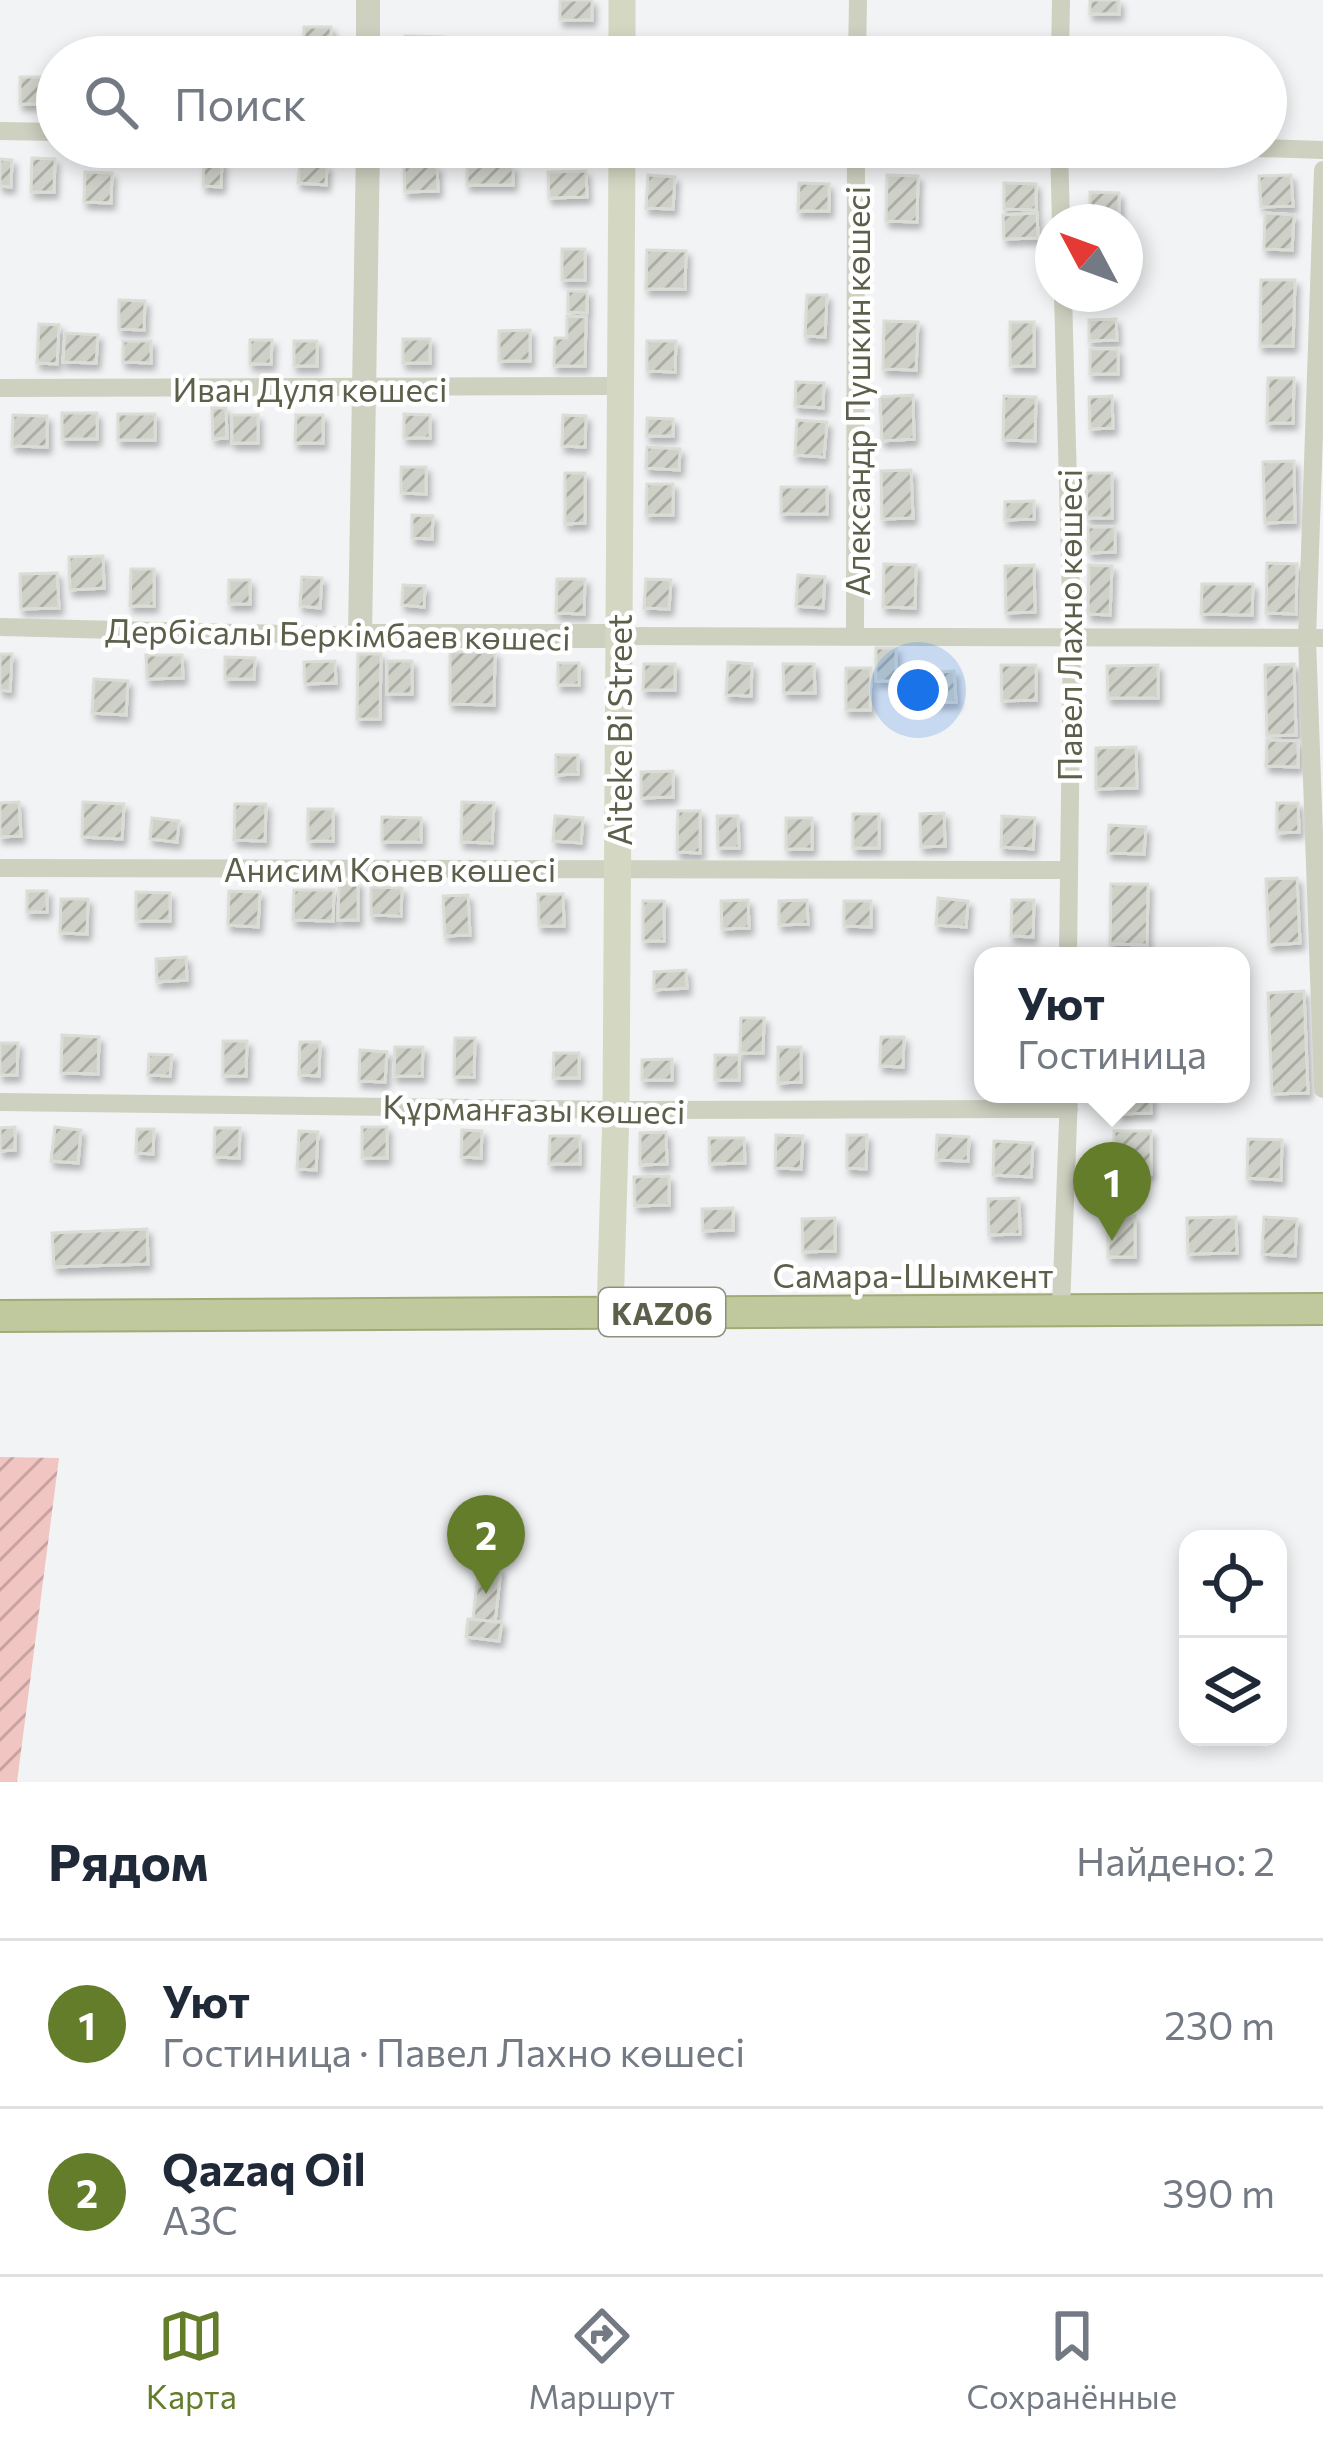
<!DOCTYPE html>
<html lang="ru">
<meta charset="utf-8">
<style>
:root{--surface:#fff;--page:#f6f6f7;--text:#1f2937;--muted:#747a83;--line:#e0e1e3;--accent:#637d2b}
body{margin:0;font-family:Commissioner,sans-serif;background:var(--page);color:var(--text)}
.controls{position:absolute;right:36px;bottom:36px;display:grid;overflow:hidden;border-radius:24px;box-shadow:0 6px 18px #0003}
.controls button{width:108px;height:108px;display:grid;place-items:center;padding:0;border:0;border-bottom:3px solid var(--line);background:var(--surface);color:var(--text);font:60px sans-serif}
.compass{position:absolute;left:1035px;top:204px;width:108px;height:108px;border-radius:50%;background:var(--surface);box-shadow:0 6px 18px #0003;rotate:311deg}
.you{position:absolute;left:918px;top:690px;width:42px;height:42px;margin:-30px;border:9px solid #fff;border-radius:50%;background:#1a73e8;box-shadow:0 0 0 18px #1a73e833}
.badge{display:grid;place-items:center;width:78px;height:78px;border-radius:50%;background:var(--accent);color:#fff;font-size:39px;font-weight:700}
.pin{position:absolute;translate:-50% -99px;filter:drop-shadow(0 3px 6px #0008)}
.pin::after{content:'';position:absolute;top:63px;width:42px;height:36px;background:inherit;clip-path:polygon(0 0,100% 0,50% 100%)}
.popup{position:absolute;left:974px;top:947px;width:276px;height:156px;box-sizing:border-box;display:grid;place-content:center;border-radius:24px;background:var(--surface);filter:drop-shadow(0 3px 9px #0005);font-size:39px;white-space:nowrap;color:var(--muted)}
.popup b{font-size:45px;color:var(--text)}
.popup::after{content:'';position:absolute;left:50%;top:100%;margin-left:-24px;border:24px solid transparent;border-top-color:var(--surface)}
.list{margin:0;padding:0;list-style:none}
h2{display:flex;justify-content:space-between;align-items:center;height:156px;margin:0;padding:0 48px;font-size:51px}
h2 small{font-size:39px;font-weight:400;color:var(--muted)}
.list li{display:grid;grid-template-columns:78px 1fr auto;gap:36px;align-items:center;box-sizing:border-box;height:168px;padding:0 48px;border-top:3px solid var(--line)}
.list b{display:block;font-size:45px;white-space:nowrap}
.list p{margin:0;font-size:39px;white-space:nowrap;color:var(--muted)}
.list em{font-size:39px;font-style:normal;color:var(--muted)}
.icon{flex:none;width:66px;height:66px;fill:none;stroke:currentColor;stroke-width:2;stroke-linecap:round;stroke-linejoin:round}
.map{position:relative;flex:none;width:1323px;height:1782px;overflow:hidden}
.search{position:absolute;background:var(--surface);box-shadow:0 6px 18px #0003;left:36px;right:36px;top:36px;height:132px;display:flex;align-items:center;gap:30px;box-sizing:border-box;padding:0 42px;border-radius:66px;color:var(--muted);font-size:45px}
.sheet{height:492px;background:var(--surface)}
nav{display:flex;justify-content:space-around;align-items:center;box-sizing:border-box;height:168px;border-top:3px solid var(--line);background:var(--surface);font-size:33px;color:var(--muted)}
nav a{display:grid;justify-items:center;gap:6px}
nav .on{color:var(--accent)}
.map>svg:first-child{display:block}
</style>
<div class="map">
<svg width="1323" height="1782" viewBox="0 0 1323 1782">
<defs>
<pattern id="garden-furrows" width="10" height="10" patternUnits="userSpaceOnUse" patternTransform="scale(3)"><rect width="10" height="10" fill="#f0c5c2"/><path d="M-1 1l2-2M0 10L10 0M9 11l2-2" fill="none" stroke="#c6a3a0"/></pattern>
<pattern id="building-hatch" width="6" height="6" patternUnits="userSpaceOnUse" patternTransform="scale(3)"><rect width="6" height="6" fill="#cfd1c9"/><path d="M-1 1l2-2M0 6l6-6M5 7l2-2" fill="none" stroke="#abada5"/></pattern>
<filter id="shadow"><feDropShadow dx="3.5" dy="6" stdDeviation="3" flood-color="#0004"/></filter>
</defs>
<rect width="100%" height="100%" fill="#f2f3f4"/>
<path fill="url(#garden-furrows)" d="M0 1457 59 1458 17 1782H0Z"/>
<path fill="url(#building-hatch)" stroke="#daddd6" stroke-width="3" filter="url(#shadow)" d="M560 0H592V20H560Z
M1090 0H1119V14H1090Z
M304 27H331V53L304 52Z
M405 36 444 37V57H405Z
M585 42V57H559V43Z
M20 77H57L56 104H20Z
M32 158 55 159 54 192H31Z
M0 159 12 160 11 187 0 186Z
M204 160 222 161 221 187 203 186Z
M300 162 327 165 326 185 298 183Z
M437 166 438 191 405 192 404 167Z
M513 166V185H467V167Z
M586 171 587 197 549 198 548 172Z
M85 172 112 173 111 203 84 202Z
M648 175 675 177 673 209 646 208Z
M887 175 918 176 917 222 886 221Z
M1291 175 1293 206 1261 207 1259 176Z
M799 183 829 184V211H798Z
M1004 183 1036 184V210L1004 209Z
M1090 192 1119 193V217H1090Z
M1037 213 1038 238 1004 239 1003 215Z
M1265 213 1294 215 1292 250 1264 249Z
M562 249H585V280H562Z
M647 250 686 251 685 289H646Z
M1261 280H1295L1293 346H1260Z
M568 291H587V313L568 312Z
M807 295H827L825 337 805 336Z
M119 300 145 301 144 330 119 329Z
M567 316 586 317 585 366H554L555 338H567Z
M1116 319 1117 340 1089 341V320Z
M884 321 918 322 916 370 883 369Z
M1010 322H1034V366H1010Z
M39 324 59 325 57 364 37 363Z
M530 330V361H499V331Z
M65 333 98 335 96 363 63 362Z
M403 339H430V363H403Z
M250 340H272L271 364H250Z
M123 341H151V363L123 362Z
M294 341H317V366H294Z
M647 341H676L675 372 647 371Z
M1090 349H1118V374H1090Z
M1268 378H1294L1293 423H1267Z
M796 382 824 383 823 408 795 406Z
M913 395 914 439 882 441 880 397Z
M1004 396 1036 397 1035 441 1003 440Z
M1112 396 1113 428 1090 429 1089 397Z
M212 408H226L227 438 213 439Z
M62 413H97V439H62Z
M118 414H155V440H118Z
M404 414 430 415V438H404Z
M13 415 47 416V447L12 446Z
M232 415H258V443H232Z
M296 415H323V443H295Z
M563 415 586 416 585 447 562 446Z
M647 418 673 419V436H647Z
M797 420 827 422 824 457 795 455Z
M647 447 680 449 679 470 646 468Z
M1294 461 1295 522 1265 523 1263 462Z
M401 467H426V494L401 493Z
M911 470 913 518 882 519 881 471Z
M565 473H585V523L565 524Z
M1086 473H1112V518H1087Z
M647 484H673V515H646Z
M781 487H827V514H781Z
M1034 501V519L1005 520V502Z
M412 515 433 516 432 539 412 538Z
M1088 527H1115V552L1089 553Z
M103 556 104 588 70 590 69 557Z
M1267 563 1297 564 1296 614 1266 613Z
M884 564 916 565 915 608 883 607Z
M1034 565 1035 612 1006 613 1005 566Z
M1089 565 1112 566 1110 615 1088 614Z
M131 569H154V606H130Z
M57 573 59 608 21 609 20 574Z
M798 575 825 577 823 608 796 606Z
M302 577 322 578 320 608 300 606Z
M557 579H585L584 614 556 613Z
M646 579 671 580 669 609 644 608Z
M229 580H250V604H229Z
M1202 584H1253L1252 615 1201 614Z
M403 585 425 586 424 607 402 605Z
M876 648H896V681H876Z
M450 652H495L494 705 450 704Z
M0 654H12L10 691 0 690Z
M358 654H381L380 719H357Z
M146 655H182L183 678 147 679Z
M225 657 255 658 254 679H225Z
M335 661 336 683 305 684 304 662Z
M387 661H412V694H387Z
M728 662 752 664 751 696 726 695Z
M558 663H579V685H558Z
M644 664H675V690H643Z
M783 664H814L815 693H784Z
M1294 664 1296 735 1267 736 1265 665Z
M1001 665H1036V700L1002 701Z
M1158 665V698H1108L1107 666Z
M846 668H871L870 710H846Z
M954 671 956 702 926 703 925 673Z
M94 679 128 681 126 715 92 713Z
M1267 740 1298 741V767L1266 766Z
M1136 747 1137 788 1096 789V748Z
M556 755H578V774L556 775Z
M673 771V797L641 798V772Z
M19 802 21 836 0 837V803Z
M83 802 124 804 122 839 82 837Z
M462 802 494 803 492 843 461 842Z
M1277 803H1298L1299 832 1277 833Z
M235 804H266L265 841 234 840Z
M308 809H333V841H308Z
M678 811H700V853L677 852Z
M944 813 945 846 921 847 920 814Z
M853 814H879V848H853Z
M555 816 583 818 581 843 553 841Z
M717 816H738L739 848H718Z
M1002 816 1035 818 1033 849 1001 847Z
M382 817 421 818V842H382Z
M152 818 179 821 177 842 150 839Z
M786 818H812V849H786Z
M1109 825 1146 827 1144 854 1108 853Z
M1297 878 1300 943 1269 945 1266 879Z
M339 882H358V920H338Z
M1111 884H1148L1147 945 1110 944Z
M371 887 402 888 401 916 371 915Z
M294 890H334L333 921 293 920Z
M27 891H47V912H27Z
M229 891 260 892 258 927 228 925Z
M136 892 170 893V921H136Z
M538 894H563L564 926H539Z
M468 895 470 935 445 936 443 896Z
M938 898 968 901 966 927 936 925Z
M61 899H88L87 934 60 933Z
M748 900 749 928 722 929 721 901Z
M807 900 808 924 779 925V901Z
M1012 900H1034L1033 937 1011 936Z
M643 901H664V941H643Z
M844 901H871V927L844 926Z
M186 957 187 980 157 982 156 959Z
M686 970 687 988 654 990V972Z
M1304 991 1308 1093 1272 1094 1268 993Z
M741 1018H764L763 1053H740Z
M62 1035 99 1037 98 1074 61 1073Z
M881 1037H904L903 1067 880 1066Z
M455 1038H475L474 1077H454Z
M223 1041H247L246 1076H223Z
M300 1042H320L319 1076 299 1075Z
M0 1043H18L17 1075H0Z
M395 1047H423L422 1076H394Z
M778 1047H801V1082L778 1083Z
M360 1050 387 1052 385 1082 359 1081Z
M554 1053H579V1078H553Z
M149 1054 172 1055 170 1076 148 1075Z
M715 1055H739V1080H715Z
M672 1059V1080H642V1060Z
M1118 1094H1151V1113L1119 1114Z
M15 1127V1150L0 1151V1128Z
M55 1127 81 1130 78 1163 51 1161Z
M362 1127H387V1158H362Z
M215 1128H240L239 1158 214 1157Z
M137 1129H154L153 1154 136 1153Z
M462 1130 482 1131 481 1158 461 1157Z
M299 1131 318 1132 316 1170 297 1169Z
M1114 1131H1151V1174L1114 1175Z
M666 1132 667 1164 640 1165V1133Z
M776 1135 803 1136 801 1169 775 1168Z
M847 1135H867L866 1169 847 1168Z
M937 1135 969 1137 968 1161 936 1160Z
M550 1136H580V1164H549Z
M709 1138H744L745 1163 710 1164Z
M1248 1139 1282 1140 1281 1180 1247 1178Z
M994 1141 1033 1143 1031 1177 993 1175Z
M669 1176V1205L635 1206 634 1177Z
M1019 1198 1020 1234 989 1235 988 1199Z
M733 1208V1230L703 1231 702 1209Z
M1108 1216H1135V1257H1108Z
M1236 1217 1237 1253 1188 1254 1187 1218Z
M1264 1217 1297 1219 1295 1256 1262 1254Z
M835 1218V1251L803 1252 802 1219Z
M147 1229 148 1264 54 1267 52 1233Z
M479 1566 501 1569 495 1622 473 1619Z
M468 1619 502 1622 499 1641 466 1637Z"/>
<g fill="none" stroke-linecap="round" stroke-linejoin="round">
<defs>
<path id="trunk" d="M0 1316 1323 1309"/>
</defs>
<use href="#trunk" stroke="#a1ab76" stroke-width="34"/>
<path stroke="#ced0c0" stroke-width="18" d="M857 57 858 0
M1060 57 1061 0
M0 131 57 132
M1059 147 1061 222
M1229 147 1323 150
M1323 170 1307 639 1323 1089
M1063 294 1072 636 1068 956
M0 388 620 386
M0 627 360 636
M618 636 1323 638
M855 636 856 147
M0 868 1067 870
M0 1102 616 1110 1069 1109
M1061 1309 1069 1094"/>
<path stroke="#ced0c0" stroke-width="24" d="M368 0V57
M368 147 360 636H618"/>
<path stroke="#d4d8c3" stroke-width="27" d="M622 57V0
M610 1313 616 1110 622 147"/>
<use href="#trunk" stroke="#c0c89e" stroke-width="30"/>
</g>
<g text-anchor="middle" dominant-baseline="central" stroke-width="9" stroke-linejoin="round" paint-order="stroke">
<rect fill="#fff" stroke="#8d8f80" stroke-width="3" x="599" y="1288" width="126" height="48" rx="9"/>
<g font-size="30" font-weight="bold" fill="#5c5f4a">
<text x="662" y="1312">KАZ06</text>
</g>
<g font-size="33" fill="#5c5f4a" stroke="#fff">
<text x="310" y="388">Иван Дуля көшесі</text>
<text transform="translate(856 391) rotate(-90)">Александр Пушкин көшесі</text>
<text transform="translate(1068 625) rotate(-90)">Павел Лахно көшесі</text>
<text transform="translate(338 633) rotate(1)">Дербісалы Беркімбаев көшесі</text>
<text transform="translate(618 730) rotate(-90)">Aiteke Bi Street</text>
<text x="390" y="868">Анисим Конев көшесі</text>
<text transform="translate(534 1108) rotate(1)">Құрманғазы көшесі</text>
<text x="913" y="1274">Самара-Шымкент</text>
</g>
</g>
</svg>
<div class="controls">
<button><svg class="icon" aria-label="locate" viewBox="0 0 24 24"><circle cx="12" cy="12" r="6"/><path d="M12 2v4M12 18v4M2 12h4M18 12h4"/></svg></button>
<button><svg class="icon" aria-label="layers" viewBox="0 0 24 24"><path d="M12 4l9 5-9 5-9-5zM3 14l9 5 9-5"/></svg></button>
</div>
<svg class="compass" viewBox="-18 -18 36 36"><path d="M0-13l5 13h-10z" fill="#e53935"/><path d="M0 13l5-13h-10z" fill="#747a83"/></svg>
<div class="you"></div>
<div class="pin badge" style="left:1112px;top:1241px">1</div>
<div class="popup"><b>Уют</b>Гостиница</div>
<div class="pin badge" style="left:486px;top:1594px">2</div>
<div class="search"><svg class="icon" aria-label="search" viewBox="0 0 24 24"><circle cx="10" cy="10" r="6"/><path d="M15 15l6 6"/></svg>Поиск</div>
</div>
<section class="sheet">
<h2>Рядом<small>Найдено: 2</small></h2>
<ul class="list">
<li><span class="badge">1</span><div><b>Уют</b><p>Гостиница · Павел Лахно көшесі</p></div><em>230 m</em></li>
<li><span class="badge">2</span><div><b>Qazaq Oil</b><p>АЗС</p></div><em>390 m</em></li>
</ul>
</section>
<nav>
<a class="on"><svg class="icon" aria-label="map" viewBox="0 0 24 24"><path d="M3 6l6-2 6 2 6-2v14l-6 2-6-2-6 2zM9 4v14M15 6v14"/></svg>Карта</a>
<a><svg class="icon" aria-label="directions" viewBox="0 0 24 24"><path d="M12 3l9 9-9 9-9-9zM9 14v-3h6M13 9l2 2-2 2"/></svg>Маршрут</a>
<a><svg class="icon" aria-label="saved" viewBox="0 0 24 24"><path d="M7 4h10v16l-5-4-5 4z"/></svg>Сохранённые</a>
</nav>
